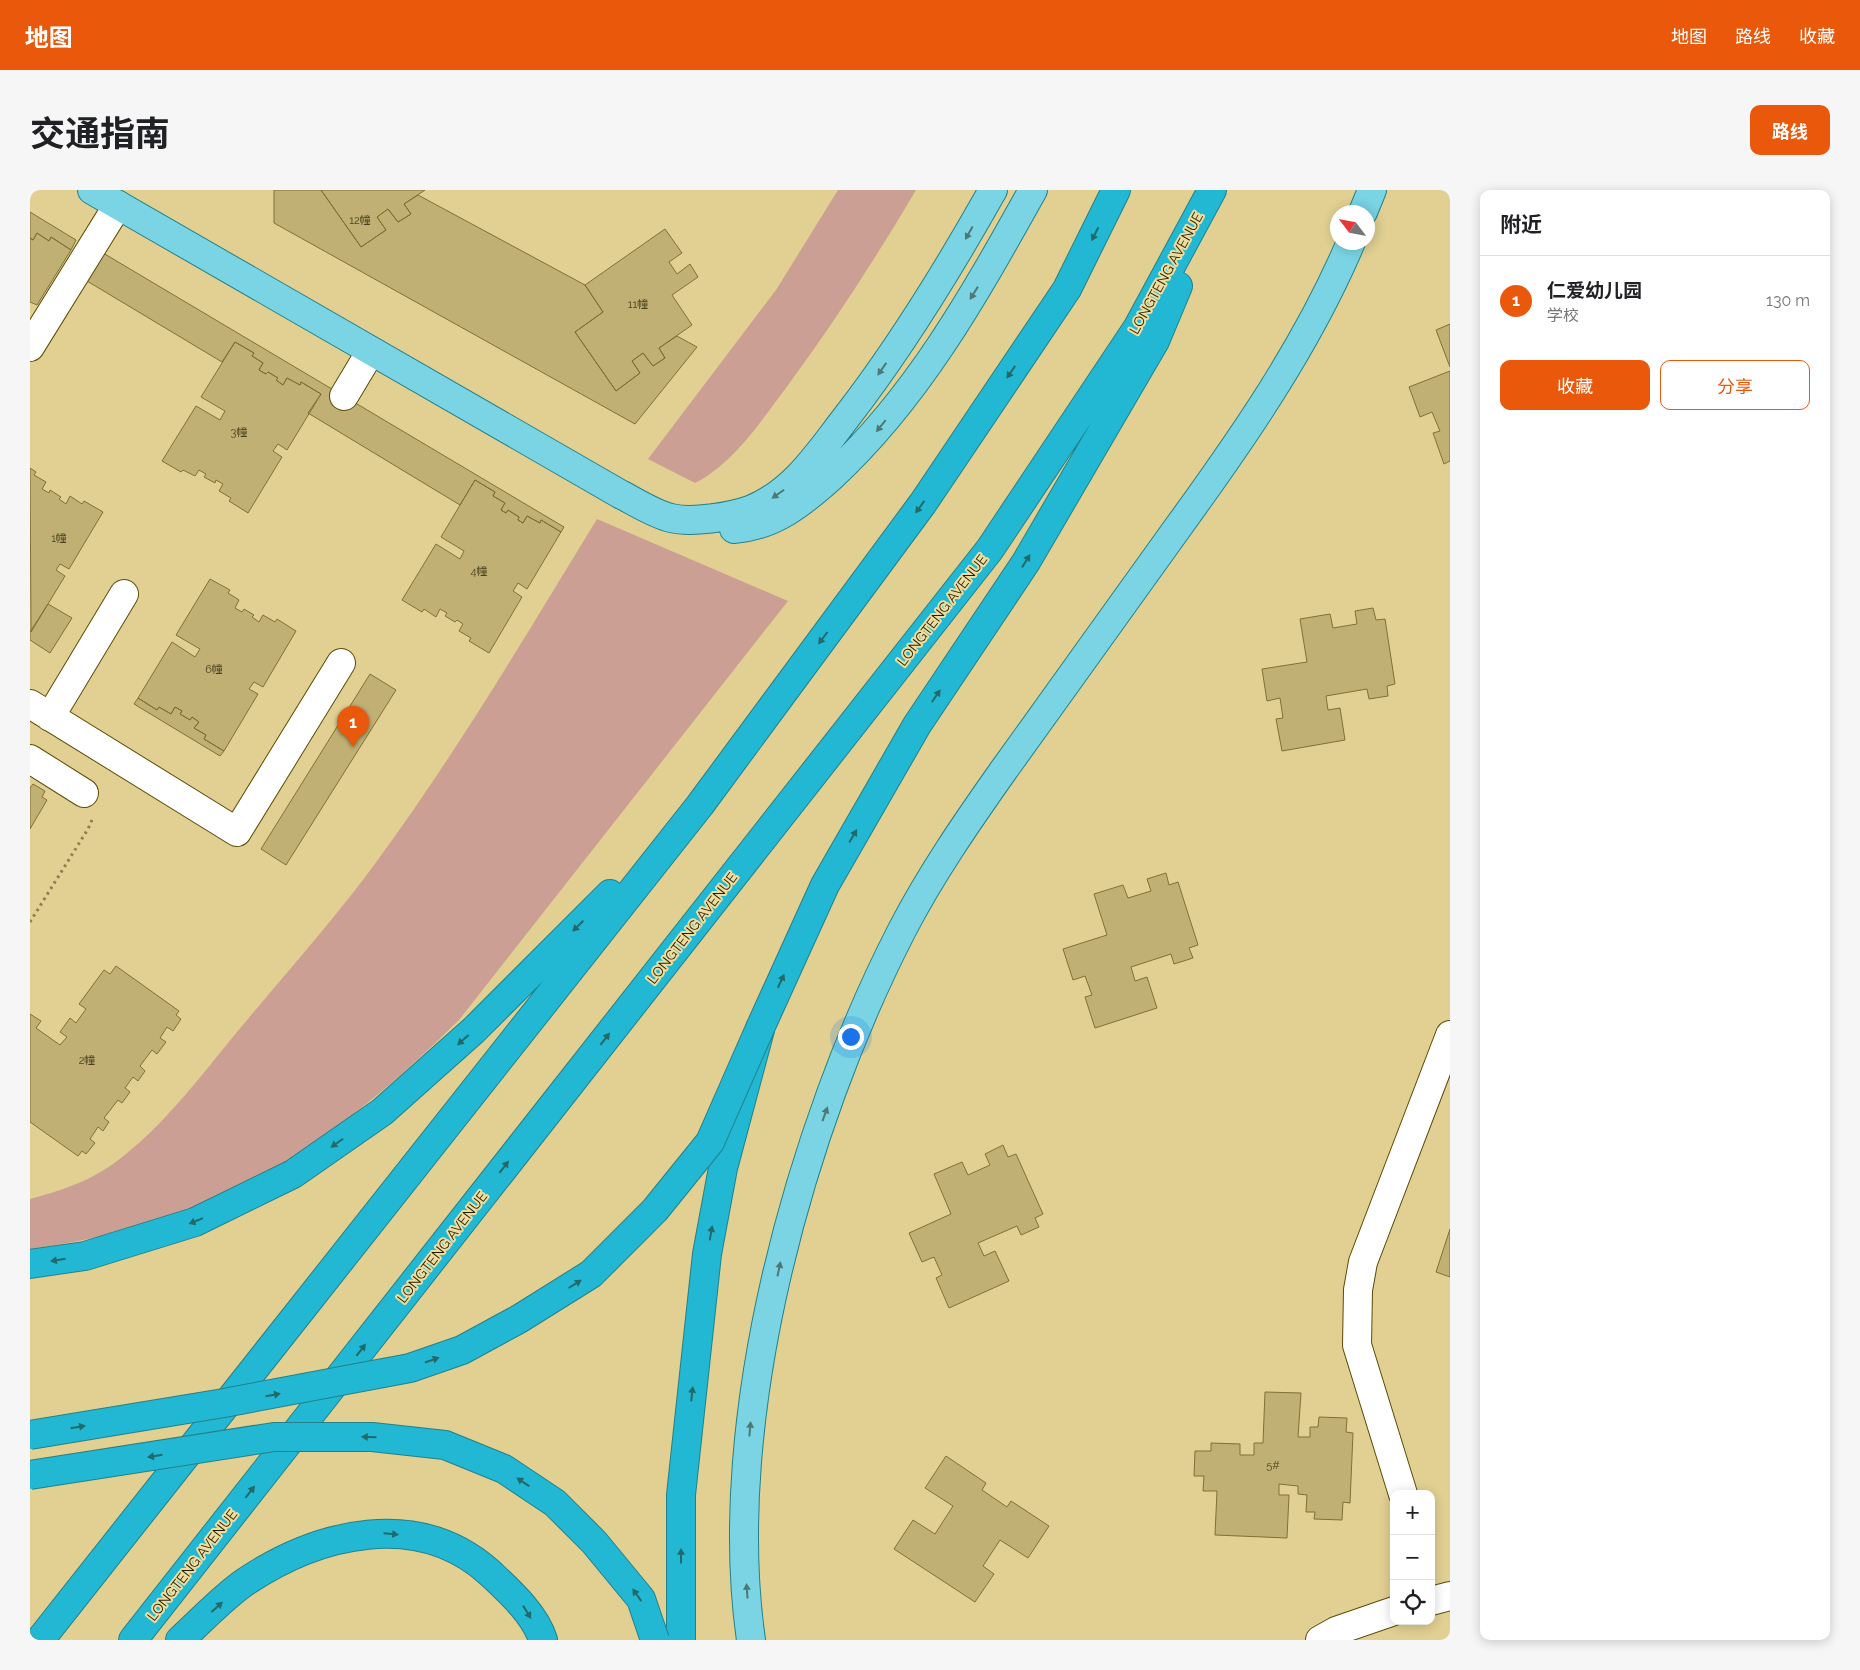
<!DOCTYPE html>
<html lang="zh">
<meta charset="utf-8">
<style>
:root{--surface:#fff;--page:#f6f6f6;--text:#202124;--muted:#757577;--line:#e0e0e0;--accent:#ea580c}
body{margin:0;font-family:Raleway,"Noto Sans SC",sans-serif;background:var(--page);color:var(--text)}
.controls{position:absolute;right:15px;bottom:15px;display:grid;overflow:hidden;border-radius:10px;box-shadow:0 2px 12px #0003}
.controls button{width:45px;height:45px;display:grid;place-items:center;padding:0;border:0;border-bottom:1px solid var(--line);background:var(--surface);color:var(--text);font:25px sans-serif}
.compass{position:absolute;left:1300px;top:15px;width:45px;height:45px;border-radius:50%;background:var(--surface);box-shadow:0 2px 12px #0003;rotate:302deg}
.you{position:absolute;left:820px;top:846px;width:18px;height:18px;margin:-12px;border:4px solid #fff;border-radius:50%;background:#1a73e8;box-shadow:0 0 0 8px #1a73e833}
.badge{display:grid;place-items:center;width:32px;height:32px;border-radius:50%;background:var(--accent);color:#fff;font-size:16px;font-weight:700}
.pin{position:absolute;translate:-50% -41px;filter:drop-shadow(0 1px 2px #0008)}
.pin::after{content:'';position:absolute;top:26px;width:18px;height:15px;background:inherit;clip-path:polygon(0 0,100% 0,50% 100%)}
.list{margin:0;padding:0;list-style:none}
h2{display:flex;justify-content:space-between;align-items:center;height:65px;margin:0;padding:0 20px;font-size:21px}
h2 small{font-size:16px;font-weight:400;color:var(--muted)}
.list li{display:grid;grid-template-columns:32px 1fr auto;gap:15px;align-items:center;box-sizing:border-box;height:90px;padding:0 20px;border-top:1px solid var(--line)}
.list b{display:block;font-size:19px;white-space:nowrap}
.list p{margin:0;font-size:16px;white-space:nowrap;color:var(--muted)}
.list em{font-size:16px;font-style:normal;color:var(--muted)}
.actions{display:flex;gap:10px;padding:15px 20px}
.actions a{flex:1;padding:11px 0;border:1px solid var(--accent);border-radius:10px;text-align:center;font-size:18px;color:var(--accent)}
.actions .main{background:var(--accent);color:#fff}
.icon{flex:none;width:28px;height:28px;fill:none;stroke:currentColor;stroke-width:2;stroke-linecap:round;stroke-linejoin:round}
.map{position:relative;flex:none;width:1420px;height:1450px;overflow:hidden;border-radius:10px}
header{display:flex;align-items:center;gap:30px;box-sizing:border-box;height:70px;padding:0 25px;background:var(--accent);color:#fff}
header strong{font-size:24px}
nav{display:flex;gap:28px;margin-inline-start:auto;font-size:18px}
.intro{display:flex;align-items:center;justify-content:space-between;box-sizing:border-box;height:120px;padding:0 30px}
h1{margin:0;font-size:35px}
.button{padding:12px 22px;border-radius:10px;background:var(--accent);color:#fff;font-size:18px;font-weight:700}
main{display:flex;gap:30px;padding:0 30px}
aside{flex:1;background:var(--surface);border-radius:10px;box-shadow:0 2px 12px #0003}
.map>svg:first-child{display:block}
</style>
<header>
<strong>地图</strong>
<nav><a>地图</a><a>路线</a><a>收藏</a></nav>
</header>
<div class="intro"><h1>交通指南</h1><a class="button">路线</a></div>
<main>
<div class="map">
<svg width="1420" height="1450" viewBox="0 0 1420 1450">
<rect width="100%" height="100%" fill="#e1d092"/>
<path fill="#cc9f94" d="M808 0H886C846 68 803 134 756 198 730 232 704 273 665 293L618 269 746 100Z
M567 329 758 411 429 830C352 906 267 977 165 1018 113 1039 56 1051 0 1059V1009C29 1001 58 992 83 974 136 936 176 878 218 829 261 777 307 726 347 671 427 562 496 445 567 329Z"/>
<path fill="#c1b073" stroke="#807034" d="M244 0H291L331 57 356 40 347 27 358 19 368 32 381 24 374 14 388 5 555 95 573 122 545 142 586 201 610 183 602 171 613 163 623 176 635 168 629 158 647 146 667 157 605 234 244 33Z
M291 0H395L374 14 381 24 368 32 358 19 347 27 356 40 331 57Z
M0 22 46 50 41 60 21 47 19 51 7 43 3 50 0 48Z
M635 39 652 63 639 72 647 84 660 74 668 87 642 105 662 135 629 158 635 168 623 176 613 163 602 171 610 183 586 201 545 142 573 122 555 95Z
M7 43 19 51 21 47 41 60 7 115 0 112V48L3 50Z
M68 60 534 337 531 342 511 330 510 333 497 326 493 333 488 330 489 327 478 320 476 323 471 320 475 313 463 306 465 302 445 290 430 315 278 223 291 204 271 192 270 195 257 188 253 195 246 190 248 188 238 182 236 184 229 180 233 173 222 166 224 163 205 152 192 172 52 88Z
M1420 134V177L1406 140Z
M205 152 224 163 222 166 233 173 229 180 236 184 238 182 248 188 246 190 253 195 257 188 270 195 271 192 291 204 257 260 248 254 243 261 252 267 218 323 199 311 201 308 189 301 193 294 186 290 185 293 174 287 176 284 169 280 165 286 153 280 151 282 132 271 166 216 190 230 195 221 171 207Z
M1420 181V271L1414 274 1403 243 1410 241 1402 222 1390 227 1379 197Z
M0 278 6 282 4 285 16 292 12 299 19 303 20 300 31 307 29 309 36 314 40 306 52 314 54 311 73 322 39 379 30 374 26 380 35 386 1 442Z
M445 290 465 302 463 306 475 313 471 320 476 323 478 320 489 327 488 330 493 333 497 326 510 333 511 330 531 342 497 399 488 393 483 401 492 407 459 463 439 451 441 448 429 441 433 434 427 430 425 432 415 426 417 423 410 419 406 427 394 419 392 422 372 410 406 354 430 369 434 361 411 347Z
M180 389 200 400 198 403 209 410 205 418 212 422 214 419 224 425 222 427 229 432 233 425 245 432 247 429 266 441 233 497 224 492 219 499 228 504 194 561 174 549 176 545 164 538 169 532 162 527 160 530 150 524 152 521 145 517 141 524 129 517 127 520 108 508 142 452 165 467 170 459 146 445Z
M18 414 42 428 20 463 0 450V442Z
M1343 418 1346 430 1355 429 1365 494 1357 496 1358 506 1339 509 1337 499 1296 506 1298 520 1310 518 1315 550 1252 561 1246 529 1253 528 1250 508 1237 511 1232 479 1277 472 1270 429 1300 424 1303 438 1327 434 1325 421Z
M340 484 366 500 256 675 231 659Z
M108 508 127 520 129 517 141 524 145 517 152 521 150 524 160 530 162 527 169 532 164 538 176 545 174 549 194 561 190 566 104 514Z
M3 594 15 601 12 607 17 610 0 639V598Z
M1136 683 1139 695 1148 692 1168 755 1159 758 1163 768 1144 774 1141 764 1101 777 1105 791 1117 787 1127 818 1065 838 1055 807 1062 805 1055 786 1043 790 1033 759 1077 745 1064 704 1093 695 1098 708 1121 701 1117 689Z
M86 776 149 821 146 825 151 829 143 841 137 837 130 848 136 852 127 864 122 860 110 876 115 881 108 891 103 887 95 898 100 902 92 913 88 910 74 928 79 932 73 941 68 937 60 949 65 953 56 964 52 961 48 966 0 932V824L11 831 6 838 30 855 37 847 30 842 40 828 46 833 56 819 49 814 74 780 80 784Z
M973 955 978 967 986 964 1013 1024 1005 1028 1009 1037 991 1045 987 1036 948 1053 954 1066 965 1061 979 1091 919 1118 906 1088 912 1085 904 1067 892 1072 879 1043 921 1024 904 984 932 972 938 985 960 975 955 964Z
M1420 1039V1087L1406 1082Z
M1235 1202 1271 1203 1268 1247H1280V1237H1288L1289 1227 1317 1228 1316 1242 1323 1243 1320 1313 1313 1312 1312 1330 1284 1329 1285 1322H1276L1277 1305 1268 1304V1296L1249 1294V1305H1259L1257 1348 1185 1345 1187 1301H1173L1174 1286H1164L1165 1261H1181V1253L1210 1254V1265H1224V1253H1233Z
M916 1266 956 1293 952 1300 977 1317 981 1311 1019 1336 998 1368 970 1350 953 1376 964 1384 945 1412 864 1359 883 1330 905 1344 923 1316 895 1298Z"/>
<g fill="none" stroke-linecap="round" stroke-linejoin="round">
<defs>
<path id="minor" d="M0 157 88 15
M314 206 341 161
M0 514 207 642 311 473
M20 527 94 404
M0 569 54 603
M1373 1304 1327 1155 1328 1100 1333 1072 1420 845
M1401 1411 1420 1406
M1290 1450 1306 1441 1364 1421"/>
<path id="major" d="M62 0 590 304C606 312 624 324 641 328 662 333 700 327 720 320 763 303 788 264 815 229 871 157 918 80 963 0
M1333 22 1342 0
M704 339C744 336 772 313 801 287 888 207 946 102 1003 0
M721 1450C689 1229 771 936 872 740 901 684 937 632 973 581 1030 501 1089 420 1146 340 1212 249 1277 156 1321 52"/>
<path id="highway" d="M0 1074 55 1066 165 1032 263 984 352 922 444 840 580 704
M10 1450 670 615 893 313 1037 99 1086 0
M103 1450 960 359 1108 137 1182 0
M150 1450C171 1431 192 1408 215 1392 288 1343 388 1318 460 1383 479 1401 505 1424 513 1450
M651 1450V1305L677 1064 693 978 731 836 795 695 887 535 996 372 1125 151 1148 96"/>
</defs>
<use href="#minor" stroke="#5c4c08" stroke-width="30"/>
<use href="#major" stroke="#22818a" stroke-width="30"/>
<use href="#highway" stroke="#22818a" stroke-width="30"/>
<path stroke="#8a7e51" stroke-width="3" stroke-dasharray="2.5 4" stroke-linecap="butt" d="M0 732 58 639 62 630"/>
<use href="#minor" stroke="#fff" stroke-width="28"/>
<use href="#major" stroke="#7ad4e4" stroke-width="28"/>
<use href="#highway" stroke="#22b7d2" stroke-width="28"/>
<defs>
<path id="highway-bridge" d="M0 1245 194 1213 380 1178 432 1160 489 1129 561 1084 625 1020 680 952 731 836
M0 1285 244 1247H342L415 1255 474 1279 525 1313 564 1352 611 1409 625 1450"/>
</defs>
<use href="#highway-bridge" stroke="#22818a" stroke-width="30" stroke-linecap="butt"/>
<use href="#highway-bridge" stroke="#22b7d2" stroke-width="28"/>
</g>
<defs><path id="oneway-solid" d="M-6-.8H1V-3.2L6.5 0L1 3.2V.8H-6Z" transform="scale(1.25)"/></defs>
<g fill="#4e7874">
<use href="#oneway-solid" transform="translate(939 43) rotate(119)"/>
<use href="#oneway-solid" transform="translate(944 103) rotate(122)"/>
<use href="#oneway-solid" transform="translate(852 179) rotate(125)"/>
<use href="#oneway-solid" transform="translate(851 236) rotate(129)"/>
<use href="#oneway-solid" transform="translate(748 304) rotate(145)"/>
<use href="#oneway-solid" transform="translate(795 924) rotate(-70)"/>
<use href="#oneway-solid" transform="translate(749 1079) rotate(-78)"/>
<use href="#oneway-solid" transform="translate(720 1239) rotate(-85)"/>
<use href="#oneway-solid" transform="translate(717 1401) rotate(-94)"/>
</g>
<g fill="#226a6a">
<use href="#oneway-solid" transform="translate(1065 44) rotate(117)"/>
<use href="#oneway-solid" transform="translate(981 182) rotate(124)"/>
<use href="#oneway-solid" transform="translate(890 317) rotate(126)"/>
<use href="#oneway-solid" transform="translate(996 371) rotate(-58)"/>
<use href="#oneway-solid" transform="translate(793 448) rotate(127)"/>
<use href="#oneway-solid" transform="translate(906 506) rotate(-56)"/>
<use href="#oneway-solid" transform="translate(823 646) rotate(-60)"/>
<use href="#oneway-solid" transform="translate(548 736) rotate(135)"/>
<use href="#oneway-solid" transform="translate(751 791) rotate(-65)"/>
<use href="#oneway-solid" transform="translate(575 849) rotate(-52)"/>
<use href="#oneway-solid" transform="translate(433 850) rotate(138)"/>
<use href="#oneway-solid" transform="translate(307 953) rotate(145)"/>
<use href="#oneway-solid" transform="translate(474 977) rotate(-52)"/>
<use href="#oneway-solid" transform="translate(166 1031) rotate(158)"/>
<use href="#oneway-solid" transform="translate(681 1043) rotate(-80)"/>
<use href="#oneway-solid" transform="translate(28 1070) rotate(171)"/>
<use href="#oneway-solid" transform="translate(545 1094) rotate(-32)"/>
<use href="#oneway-solid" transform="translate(331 1160) rotate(-52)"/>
<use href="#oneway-solid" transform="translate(402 1170) rotate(-19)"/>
<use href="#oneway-solid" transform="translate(662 1204) rotate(-84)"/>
<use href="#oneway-solid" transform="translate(243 1205) rotate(-10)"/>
<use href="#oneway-solid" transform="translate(48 1237) rotate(-9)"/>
<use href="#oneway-solid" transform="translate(339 1247) rotate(-178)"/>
<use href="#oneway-solid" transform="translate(125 1266) rotate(171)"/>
<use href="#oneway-solid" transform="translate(493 1292) rotate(-146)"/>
<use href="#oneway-solid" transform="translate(220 1302) rotate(-52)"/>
<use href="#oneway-solid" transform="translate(361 1344) rotate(5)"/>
<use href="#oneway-solid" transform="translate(651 1366) rotate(-90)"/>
<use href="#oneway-solid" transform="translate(607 1405) rotate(-125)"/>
<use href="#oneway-solid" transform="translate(187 1417) rotate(-42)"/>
<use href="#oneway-solid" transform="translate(497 1422) rotate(58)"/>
</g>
<g text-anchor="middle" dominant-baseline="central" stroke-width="4" stroke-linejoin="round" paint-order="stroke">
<g font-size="11" fill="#4a411f">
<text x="330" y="30">12幢</text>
<text x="608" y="114">11幢</text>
<text x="209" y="242">3幢</text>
<text x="29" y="348">1幢</text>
<text x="449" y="381">4幢</text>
<text x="184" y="479">6幢</text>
<text x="57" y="870">2幢</text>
<text x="1243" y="1275">5#</text>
</g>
<g font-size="14" fill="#231c03" stroke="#eedd9e">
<text transform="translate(1136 83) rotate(-61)">LONGTENG AVENUE</text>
<text transform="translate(912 420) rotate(-52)">LONGTENG AVENUE</text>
<text transform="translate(662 738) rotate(-52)">LONGTENG AVENUE</text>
<text transform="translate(412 1057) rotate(-52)">LONGTENG AVENUE</text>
<text transform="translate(162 1375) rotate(-52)">LONGTENG AVENUE</text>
</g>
</g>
</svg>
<div class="controls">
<button>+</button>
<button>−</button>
<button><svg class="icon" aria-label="locate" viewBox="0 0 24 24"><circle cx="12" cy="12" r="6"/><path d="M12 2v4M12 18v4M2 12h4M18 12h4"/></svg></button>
</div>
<svg class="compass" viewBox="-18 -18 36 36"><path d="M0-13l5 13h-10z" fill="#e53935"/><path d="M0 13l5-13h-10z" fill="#757577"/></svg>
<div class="you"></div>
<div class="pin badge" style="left:323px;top:557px">1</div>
</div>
<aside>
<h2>附近<small></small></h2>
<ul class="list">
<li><span class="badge">1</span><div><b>仁爱幼儿园</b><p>学校</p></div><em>130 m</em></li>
</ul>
<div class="actions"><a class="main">收藏</a><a>分享</a></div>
</aside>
</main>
